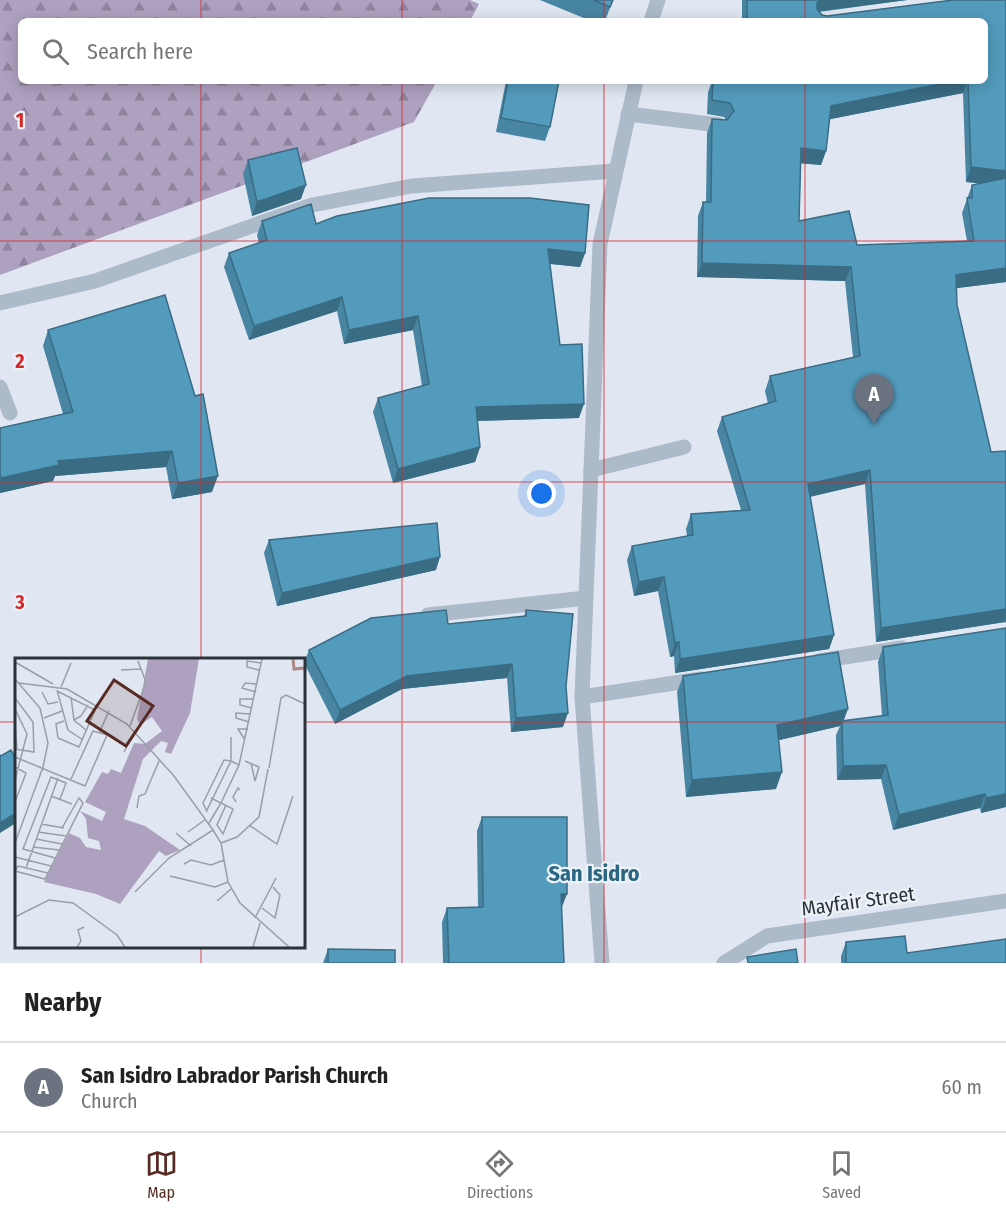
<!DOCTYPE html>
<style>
:root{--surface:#fff;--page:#f2f2f2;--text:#222;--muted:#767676;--line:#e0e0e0;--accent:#572b23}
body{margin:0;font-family:"Fira Sans Condensed",sans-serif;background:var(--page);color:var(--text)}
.you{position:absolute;left:542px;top:494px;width:21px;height:21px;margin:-15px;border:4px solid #fff;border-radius:50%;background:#1a73e8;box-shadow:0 0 0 9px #1a73e833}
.badge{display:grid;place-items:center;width:39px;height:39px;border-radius:50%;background:var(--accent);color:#fff;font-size:20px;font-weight:700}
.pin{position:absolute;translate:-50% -50px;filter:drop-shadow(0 2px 3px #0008)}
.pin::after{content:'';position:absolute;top:32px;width:21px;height:18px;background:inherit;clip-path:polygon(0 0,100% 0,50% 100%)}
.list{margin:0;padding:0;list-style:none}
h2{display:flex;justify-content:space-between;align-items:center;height:78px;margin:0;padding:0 24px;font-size:26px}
h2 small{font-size:20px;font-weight:400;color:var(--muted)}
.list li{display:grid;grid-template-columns:39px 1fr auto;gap:18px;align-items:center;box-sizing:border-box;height:90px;padding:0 24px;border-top:2px solid var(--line)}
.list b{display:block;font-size:22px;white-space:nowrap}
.list p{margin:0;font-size:20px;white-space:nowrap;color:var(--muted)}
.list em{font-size:20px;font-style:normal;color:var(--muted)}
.icon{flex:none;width:33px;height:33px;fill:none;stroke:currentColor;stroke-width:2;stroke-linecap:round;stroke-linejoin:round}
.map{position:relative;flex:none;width:1006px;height:963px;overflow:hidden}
.search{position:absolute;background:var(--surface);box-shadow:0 3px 15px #0003;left:18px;right:18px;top:18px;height:66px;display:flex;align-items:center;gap:15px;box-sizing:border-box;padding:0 21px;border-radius:9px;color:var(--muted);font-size:22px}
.sheet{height:168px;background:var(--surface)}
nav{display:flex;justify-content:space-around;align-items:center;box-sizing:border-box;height:84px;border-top:2px solid var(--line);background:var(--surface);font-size:16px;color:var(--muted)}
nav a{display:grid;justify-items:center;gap:3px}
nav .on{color:var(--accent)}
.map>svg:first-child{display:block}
</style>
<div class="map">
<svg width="1006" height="963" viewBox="0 0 1006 963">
<defs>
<pattern id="forest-firs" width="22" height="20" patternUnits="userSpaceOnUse" patternTransform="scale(1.5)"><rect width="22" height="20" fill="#aea1c0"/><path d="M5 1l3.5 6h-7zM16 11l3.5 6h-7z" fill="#8e849d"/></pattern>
</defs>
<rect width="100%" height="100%" fill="#e1e7f2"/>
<path fill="url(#forest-firs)" d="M0 0H470L479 4 470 21H21V81H437L414 122 0 275Z"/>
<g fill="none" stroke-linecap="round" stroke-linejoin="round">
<path stroke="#adbac9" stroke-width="15" d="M628 114 719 125
M0 387 10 413
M591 470 684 447"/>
<path stroke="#adbac9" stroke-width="15" d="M0 303 95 281 312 205 412 186 615 171
M428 615 586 598
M819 661 902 648
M582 697 701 679
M724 963 767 936 1006 901"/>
<path stroke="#adbac9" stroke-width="15" d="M651 21 658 0
M602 963 582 697 600 244 636 81"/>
</g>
<path fill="#4785a3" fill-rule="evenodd" d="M540 0H613L605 21H591Z
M742 0H907L819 12 822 15 827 16 953 0H1006V282L956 288 957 305 991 452 1006 451V623L1005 622 876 642 865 484 810 497 834 635 829 649 675 673 674 656 670 657 658 591 634 596 627 560 632 546 687 536 686 529 691 514 741 510 717 431 722 417 768 404 765 391 770 376 853 357 845 281 697 277 698 216 703 202H706L707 133 712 119 726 120 724 117 707 114 708 92 712 81H985V21H742ZM963 93 966 182 980 183 972 185 962 213 967 241 857 245 849 211 799 221 801 163 821 165 826 151 830 119Z
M506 81H559L550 127 545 141 496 132Z
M248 160 301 199 252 216 243 174Z
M262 221 316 224 585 253 580 267 550 264 560 345 579 418 477 421 480 447 475 462 393 483 373 412 378 398 422 386 413 330 344 344 337 311 249 340 224 267 229 253 259 243 257 235Z
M48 330 212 492 172 499 166 467 55 476 53 481 0 493V428L63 414 43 346Z
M269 540 436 570 277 606 264 553Z
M526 610 566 686 563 727 511 732 507 678 402 689 335 724 304 663 309 650 448 624 524 616Z
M1006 628V807L981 813 980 808 893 830 881 779 837 780 836 735 840 726 779 740 776 789 686 797 677 692 683 676 843 721 882 716 878 662 883 647Z
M482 817 562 907H561L564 963H443L442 922 447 908 478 907 477 831Z
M846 942 907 953 1006 963H841V956Z
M328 949 395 963H323Z"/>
<path fill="#3a6c84" d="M821 0H907L820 11 812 17 817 3Z
M955 81H967L963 93 826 120 831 106Z
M801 148 826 151 821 165 796 163Z
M971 167 1006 171V186L966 182Z
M306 185 301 199 252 216 257 202Z
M548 249 585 253 580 267 543 263Z
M702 263 851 267 845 281 697 277Z
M1006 268V282L950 289 956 275Z
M342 297 337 311 249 340 254 326Z
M418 316 413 330 344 344 349 330Z
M584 404 579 418 471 421 476 407Z
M480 447 475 462 393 483 398 469Z
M172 451 166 467 55 476 53 481 0 493V481L1 478 58 461Z
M870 470 865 484 803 498 808 484Z
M218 476 212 492 172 499 178 483Z
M440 557 436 570 277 606 282 593Z
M664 577 658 591 634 596 639 582Z
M1006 609V618L1005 622 876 642 881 628Z
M834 635 829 649 675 673 680 659Z
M679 642 674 656 670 657 675 643Z
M512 664 507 678 402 689 335 724 340 710 407 676Z
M848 709 842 725V721L840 726 771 742 777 725Z
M568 713 563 727 511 732 516 718Z
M886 765 881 779 837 780 843 766Z
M782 772 776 789 686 797 692 780Z
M985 794 980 808 893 830 899 815Z
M1006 794V807L981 813 986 798Z
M16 813V823L0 833V823Z
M561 894H567L562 907H556Z"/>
<path fill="#539bbd" stroke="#3a6c84" stroke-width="1.5" d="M594 0H613L610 7Z
M747 0H821L817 3V9L822 15 827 16 953 0H1006V171L971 167 968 81H985V21H747Z
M508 81H559L550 127 501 118Z
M713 81H955L831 106 826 151 801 148 799 221 849 211 857 245 974 241 967 198H972V185L1006 178V268L956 275 957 305 991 452 1006 451V609L881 628 870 470 808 484 834 635 680 659 679 642 675 643 664 577 639 582 632 546 693 535 691 514 750 510 722 417 776 401 770 376 860 356 851 267 702 263 703 202H711L712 119 727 120 734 111 730 103 712 100Z
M297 148 306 185 257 202 248 160Z
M429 198H530L589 205 585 253 548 249 560 345 582 344 584 404 476 407 480 447 398 469 378 398 429 384 418 316 349 330 342 297 254 326 229 253 267 240 262 221 311 204 316 224 337 216Z
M165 295 195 396 203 394 218 476 178 483 172 451 58 461 59 465 1 478 0 474V428L73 412 48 330Z
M437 523 440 557 282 593 269 540Z
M446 610 448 624 526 616V610L573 614 566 686 568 713 516 718 512 664 407 676 340 710 309 650 371 618Z
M1006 628V794L986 798 985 794 899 815 886 765 843 766 842 721 888 715 883 647Z
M838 652 848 709 777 725 782 772 692 780 683 676Z
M11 750 16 759V813L0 823V755L1 756Z
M482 817H567V894H561L564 963H449L447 908 483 907Z
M905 936 907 953 1006 939V963H846V942Z
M328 949 395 950V963H328Z
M796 949 798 963H748L747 957Z"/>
<path fill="none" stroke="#d62828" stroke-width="1.5" stroke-opacity="0.55" d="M201 0V21M402 0V21M604 0V21M805 0V21M201 81V660M402 81V963M604 81V963M805 81V963M0 241H1006M0 482H1006M0 722H16M303 722H1006M201 946V963"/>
<g text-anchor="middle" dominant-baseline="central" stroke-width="4.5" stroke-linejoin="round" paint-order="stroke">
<g font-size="20" fill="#2b3338" stroke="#edf2f9">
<text transform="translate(858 901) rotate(-8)">Mayfair Street</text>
</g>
<g font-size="22" font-weight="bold" fill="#2a6581" stroke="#edf2f9">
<text x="594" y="873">San Isidro</text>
</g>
</g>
<g transform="translate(15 658)">
<rect width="290" height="290" fill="#e1e7f2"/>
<path d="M133 1H184L175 55 156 96 150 94 153 85 146 83 128 101 109 161 130 168 165 192 151 198 144 193 105 246 81 236 29 224 54 175 65 180 71 189 86 192 84 183 73 180 71 161 65 153 87 163 91 154 70 144 87 114 93 116 96 111 106 115 119 85 130 86 147 73 137 59 125 67 122 61Z" fill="#aea1c0"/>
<path fill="none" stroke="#ad8782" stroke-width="3" d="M278 1 279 11 290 10"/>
<path fill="none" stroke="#989fa8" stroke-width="1.5" d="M0 4 38 26M106 12 126 11M244 12 232 9V3L246 5M0 21 25 50 33 85 28 109 0 185M4 25 52 31 112 66 159 118 198 172 206 185 213 224 225 245 274 289M46 29 56 5M42 32 53 72 68 82M42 33 80 52 64 89 43 80 41 66 49 63M27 34 33 46 43 44M241 34 227 30 230 25 242 26M56 39 59 62 71 72M0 40 18 64 19 94 0 91M237 50 225 47V41H239M0 51 12 76 0 122M29 60 47 53M59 62 66 58 73 47M234 64 221 60V55L236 56M0 65 2 92M115 68 131 24 123 3M84 75 94 53M230 82 223 71H233M109 94 120 73M0 99 70 128 92 77 78 73 56 121M230 103 244 109 240 123M236 105 240 123M224 107 247 1M0 109 11 115 0 144M254 110 266 40 271 37 290 46M36 138 57 146M221 144 218 139 223 130 225 132M122 150 124 138 130 136 144 103M192 152 216 103 224 107 206 145 218 151 208 176 202 167 211 147M192 154 188 145 209 102 216 103V79M194 165 206 145 196 140M26 166 49 170M234 167 262 186 278 138M23 174 51 178M173 174 191 161M161 175 176 188M21 181 47 186M206 185 222 179 244 159 253 111M18 189 44 192M0 199 36 208M40 200 8 191 36 119 51 125 45 141M169 206 176 202 196 207 209 202M11 210 43 120M33 215 3 208 0 213 30 221 68 145 64 140 47 170M155 218 200 229 213 224M120 234 154 200 198 172M202 243 216 231M247 250 260 260 265 237 258 229M0 259 34 242 58 245 102 277 110 289M240 260 261 220M62 289 66 283 63 272 69 269M238 289 245 265"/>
<path fill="#572b23" fill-opacity="0.15" stroke="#572b23" stroke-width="3" d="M99 22 138 48 111 88 72 63Z"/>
<rect width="290" height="290" fill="none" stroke="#2b3338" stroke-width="3"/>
</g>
<g font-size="20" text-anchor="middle" font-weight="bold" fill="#d62828" stroke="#edf2f9" stroke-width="4.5" stroke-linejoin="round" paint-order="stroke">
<text x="20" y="127">1</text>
<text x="20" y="368">2</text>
<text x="20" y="609">3</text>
</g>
</svg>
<div class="you"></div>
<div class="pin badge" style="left:874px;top:424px;background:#6b7280">A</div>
<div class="search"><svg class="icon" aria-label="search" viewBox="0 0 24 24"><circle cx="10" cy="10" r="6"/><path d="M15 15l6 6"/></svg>Search here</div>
</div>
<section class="sheet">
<h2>Nearby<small></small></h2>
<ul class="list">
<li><span class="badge" style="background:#6b7280">A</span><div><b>San Isidro Labrador Parish Church</b><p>Church</p></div><em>60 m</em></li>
</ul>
</section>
<nav>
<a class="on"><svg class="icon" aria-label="map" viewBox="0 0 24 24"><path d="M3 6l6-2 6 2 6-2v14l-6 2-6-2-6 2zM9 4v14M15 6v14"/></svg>Map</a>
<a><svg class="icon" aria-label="directions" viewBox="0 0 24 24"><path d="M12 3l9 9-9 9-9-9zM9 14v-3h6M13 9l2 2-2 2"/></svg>Directions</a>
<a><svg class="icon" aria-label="saved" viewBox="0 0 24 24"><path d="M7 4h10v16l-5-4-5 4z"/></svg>Saved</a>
</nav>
